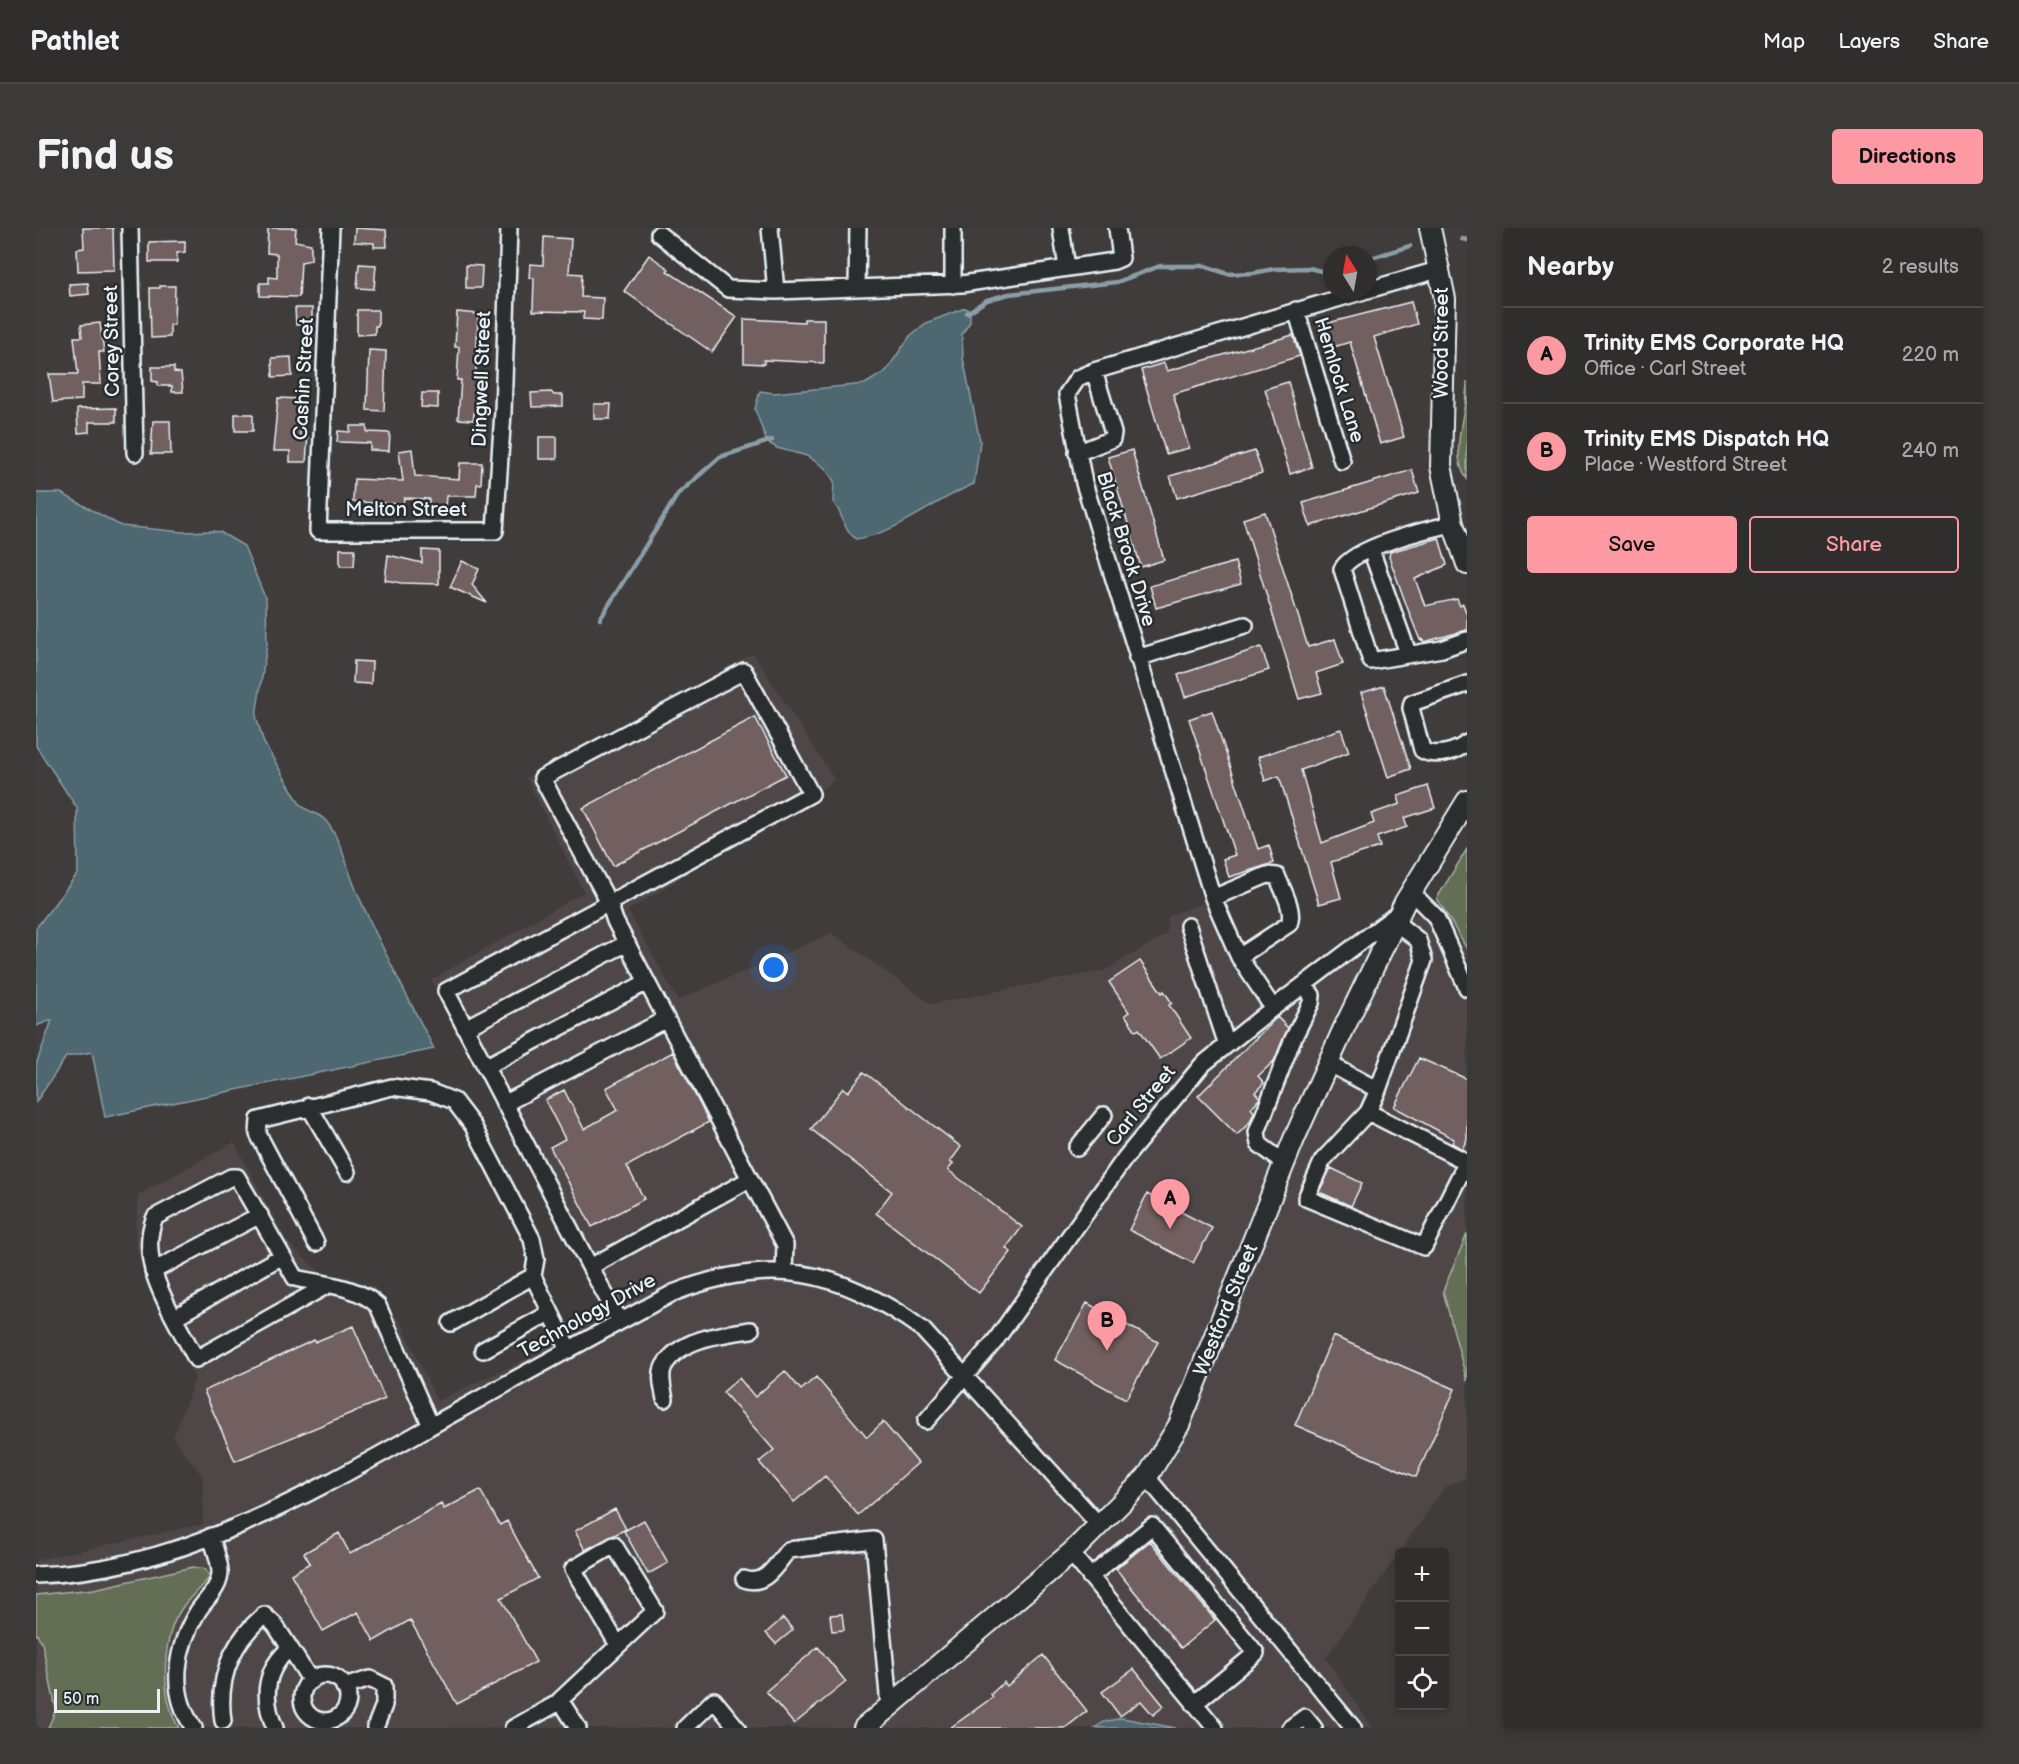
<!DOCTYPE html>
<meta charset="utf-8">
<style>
:root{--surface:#302d2d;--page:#3c3939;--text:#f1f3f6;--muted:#a8a8aa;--line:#4b4949;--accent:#ff9aa2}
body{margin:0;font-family:"Balsamiq Sans",sans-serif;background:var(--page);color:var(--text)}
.controls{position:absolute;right:18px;bottom:18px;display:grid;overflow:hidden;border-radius:6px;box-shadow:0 3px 9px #0003}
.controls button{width:54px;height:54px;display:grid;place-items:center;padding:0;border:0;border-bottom:2px solid var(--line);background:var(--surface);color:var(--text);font:30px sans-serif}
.compass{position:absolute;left:1287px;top:18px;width:54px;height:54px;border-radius:50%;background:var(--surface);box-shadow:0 3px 9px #0003;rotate:349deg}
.scale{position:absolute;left:18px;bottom:15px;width:106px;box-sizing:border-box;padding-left:6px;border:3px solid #e8f1f8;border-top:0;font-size:16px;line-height:21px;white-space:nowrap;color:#e8f1f8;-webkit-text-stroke:4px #2a2d2e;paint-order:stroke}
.you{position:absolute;left:738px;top:740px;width:21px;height:21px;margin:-15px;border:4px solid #fff;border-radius:50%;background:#1a73e8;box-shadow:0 0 0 9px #1a73e833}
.badge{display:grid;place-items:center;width:39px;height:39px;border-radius:50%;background:var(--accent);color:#111;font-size:20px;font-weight:700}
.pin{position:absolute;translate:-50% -50px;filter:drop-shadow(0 2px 3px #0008)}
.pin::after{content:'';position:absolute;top:32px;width:21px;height:18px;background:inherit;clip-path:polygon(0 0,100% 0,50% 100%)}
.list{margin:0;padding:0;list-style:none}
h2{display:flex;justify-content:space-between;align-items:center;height:78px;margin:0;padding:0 24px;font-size:26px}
h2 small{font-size:20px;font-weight:400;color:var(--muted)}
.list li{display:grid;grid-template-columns:39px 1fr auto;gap:18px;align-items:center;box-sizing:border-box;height:96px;padding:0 24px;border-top:2px solid var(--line)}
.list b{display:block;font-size:22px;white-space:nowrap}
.list p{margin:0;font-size:20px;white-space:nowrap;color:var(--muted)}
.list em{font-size:20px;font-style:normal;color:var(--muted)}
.actions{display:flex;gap:12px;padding:18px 24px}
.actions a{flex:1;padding:14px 0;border:2px solid var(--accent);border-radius:6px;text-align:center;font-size:21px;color:var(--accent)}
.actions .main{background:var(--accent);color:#111}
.icon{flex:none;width:33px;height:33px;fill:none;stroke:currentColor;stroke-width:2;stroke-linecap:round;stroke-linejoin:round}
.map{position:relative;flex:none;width:1431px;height:1500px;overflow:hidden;border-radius:6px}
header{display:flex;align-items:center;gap:36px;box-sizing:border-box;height:84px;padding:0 30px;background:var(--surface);border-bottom:2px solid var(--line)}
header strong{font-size:28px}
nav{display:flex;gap:33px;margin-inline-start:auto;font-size:21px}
.intro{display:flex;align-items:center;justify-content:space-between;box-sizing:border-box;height:144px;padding:0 36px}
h1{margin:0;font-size:42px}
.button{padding:15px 27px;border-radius:6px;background:var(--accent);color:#111;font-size:21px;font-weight:700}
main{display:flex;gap:36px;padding:0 36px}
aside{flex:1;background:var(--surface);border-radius:6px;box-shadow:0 3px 9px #0003}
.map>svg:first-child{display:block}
</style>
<header>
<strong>Pathlet</strong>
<nav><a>Map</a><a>Layers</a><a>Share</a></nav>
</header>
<div class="intro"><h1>Find us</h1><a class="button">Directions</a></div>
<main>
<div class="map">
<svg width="1431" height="1500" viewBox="0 0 1431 1500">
<rect width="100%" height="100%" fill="#403c3c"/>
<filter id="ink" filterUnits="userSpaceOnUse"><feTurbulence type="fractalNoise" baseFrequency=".0167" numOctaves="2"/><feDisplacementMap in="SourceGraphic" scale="12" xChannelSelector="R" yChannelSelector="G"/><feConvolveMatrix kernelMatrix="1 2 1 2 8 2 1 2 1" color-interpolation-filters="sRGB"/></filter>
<g filter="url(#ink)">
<path fill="#4f4646" d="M717 425 799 552 592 683 642 772 796 705 895 776 1070 742 1131 706 1132 688 1170 674 1221 775 1326 728 1401 670 1431 721V1006L1407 1063 1431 1153V1249L1409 1259 1290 1430 1336 1500H0V1332L167 1296V1249L137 1210 159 1150 113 1061 99 1011 102 967 198 914 252 1015 284 1044 339 1059 368 1100 401 1173 495 1129 567 1084 395 752 548 664 490 550Z"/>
<path fill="#646e54" stroke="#a6b0a6" stroke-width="1.5" d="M1431 154V251C1412 225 1431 185 1431 154Z
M1431 621V721L1401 670Z
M1431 1006V1153L1407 1063Z
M157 1339 169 1341 174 1349C165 1359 154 1369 146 1380 125 1410 124 1469 143 1500H12L20 1481 6 1415 0 1405V1367L58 1361Z"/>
<path fill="#4d6771" stroke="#8b9ea7" stroke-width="1.5" d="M929 80 934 82V94L926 106 927 130 944 213 938 256C898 272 863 305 820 311 806 301 808 286 797 274L798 253 789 240 771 228 741 220 731 214 719 181 724 163 738 165 829 156 850 143 874 108 890 95Z
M0 265H25L85 298 147 304 176 303 184 304 208 318 230 372 231 416 220 488 228 515 264 576C272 585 282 584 290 593 306 613 311 641 321 664 344 718 372 769 398 821L69 889 56 824 30 829 0 874V837L16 792 0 798V700L42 645 41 580 0 518Z
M1086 1490 1140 1500H1059L1068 1494Z"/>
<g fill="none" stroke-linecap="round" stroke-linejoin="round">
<path stroke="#8b9ea7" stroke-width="4.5" d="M1426 11 1431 12
M1332 31 1374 18
M931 85 951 72 973 66 1081 54 1124 38H1169L1192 46 1217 45 1238 41 1273 40 1289 44 1296 43
M564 391 642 266 684 229 736 212"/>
</g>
<path fill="#725e5e" stroke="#e8f1f8" stroke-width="1.5" d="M47 0H77L78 42 42 43 41 21 48 20Z
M232 0H260L259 13 275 16V32L265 34 263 69 224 68V55H233V49L241 50V26L231 25Z
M319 0 350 2 351 19H338V15L318 14Z
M508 9 535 11 533 45 546 46 545 69 567 70 566 92 547 91 548 84 497 83 498 50H493L494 36 507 37Z
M149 13V24L141 25V34H113V14Z
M613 27 633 41 631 43 701 89 676 124 588 63Z
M323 36 340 37 338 61 321 60Z
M430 37 446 38 445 60H430Z
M52 55 53 66 34 68 33 56Z
M124 58H139L138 97H134V109L115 110 114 60H124Z
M1375 74 1381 96 1338 109 1368 209 1344 216 1314 114 1291 121 1284 97Z
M259 80H276V97H260Z
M321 82H342V98H339V106L321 107Z
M421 84 442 86 439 170H441L437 192 422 191 425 152H421L423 119H419Z
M708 91 768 94V91H788V135L728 132V136L708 135Z
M64 95 68 124H63L65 156H46V172L17 174 13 146H42L38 109H46L45 97Z
M1257 107 1264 128 1137 166 1153 220 1130 226 1105 142 1128 135 1131 143Z
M333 122 350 123 348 183 331 182Z
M255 129 256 148 237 149 236 130Z
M116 139H138V144L145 145 147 164H136V158H122V154L116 153Z
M1252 154 1276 239 1254 246 1229 161Z
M515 164 518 167H527V178L496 179 495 165Z
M386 165H402V180L385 179Z
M242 170 265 171 264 208H272L270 234H254V223H237Z
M558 176H575L574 191H558Z
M80 180V194H53V204L42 205 41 181Z
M199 186H217V203H199Z
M117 193H134L135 226H115Z
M314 198H331V204L354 205 353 223 334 222V215L301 214 302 203 314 204Z
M503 209H521V231H503Z
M376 221 379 248 423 251 424 235H446L445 256H441L440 268H410L409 279 393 278V271L368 270 367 276 317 274 318 251 367 253 363 223Z
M1096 222 1128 332 1105 339 1072 229Z
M1219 223 1226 245 1141 270 1134 248Z
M1376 242 1383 265 1274 298 1267 275Z
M1229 284 1272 419 1299 411 1307 436 1280 445 1286 465 1263 471 1207 291Z
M1403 310 1411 337 1379 351 1389 378 1421 371 1424 378 1427 376 1431 387V402L1388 414 1386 411 1384 412 1374 387 1353 329 1354 324Z
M304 321H319L318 338H304Z
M386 322 403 323V356L365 355 349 352 352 327 386 335Z
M426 333 443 341 436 357 451 375 414 359Z
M1199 334 1205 356 1120 380 1114 358Z
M1225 419 1233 442 1149 469 1142 447Z
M318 433 336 434 335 456 317 455Z
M1348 458 1375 541 1352 549 1325 465Z
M1176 483 1222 621 1233 617 1238 635 1193 649 1187 631 1199 627 1153 491Z
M719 489 750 547 577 638 547 580Z
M1305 501 1313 524 1265 542 1286 615 1338 595 1335 586 1364 576 1362 568 1392 558 1399 580 1368 590 1371 599 1341 609 1344 619 1295 634 1305 670 1283 676 1243 548 1229 553 1222 529Z
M1104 733 1126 765 1128 763 1136 775 1133 777 1155 810 1124 831 1103 801 1100 803 1089 787 1093 784 1073 754Z
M1241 789 1252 800 1238 833 1222 848 1228 855 1219 864 1224 870 1215 880 1218 884 1214 894 1201 907 1162 868Z
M637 824 673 894 591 938 608 971 556 999 514 919 529 911 509 872 528 862 548 901 582 882 570 860Z
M1383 830 1431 851V911L1426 921 1416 915 1418 911 1358 879Z
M828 844 925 919 914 934 917 936 912 942 986 999 970 1020 975 1024 943 1065 840 985 856 964 775 901 807 860 812 864Z
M1295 940 1326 955 1315 978 1283 964Z
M1111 966 1176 1000 1157 1035 1093 1002Z
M1051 1075 1122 1114 1090 1171 1019 1132Z
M317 1098 349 1171 199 1233 168 1163 278 1112 279 1114Z
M1297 1108 1419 1161 1380 1249 1259 1197Z
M749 1143 765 1162 780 1149 831 1209 847 1194 882 1235 822 1287 789 1248 758 1274 723 1234 738 1222 687 1164 703 1150 719 1169Z
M444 1262 464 1297 471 1293 502 1350 465 1370 500 1434 421 1476 374 1392 338 1413 322 1384 287 1403 255 1346 274 1335 268 1325 303 1305 314 1326 405 1276 408 1281Z
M579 1281 590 1301 549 1322 539 1303Z
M608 1292 632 1335 612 1346 588 1303Z
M1114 1313 1179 1392 1145 1420 1080 1341Z
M806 1386 808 1402 796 1403 794 1387Z
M747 1390 757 1402 740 1416 730 1405Z
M782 1419 810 1454 758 1496 730 1463Z
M1007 1427 1051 1483 1029 1500H914L957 1469 955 1466 968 1454 971 1458Z
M1098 1441 1128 1478 1117 1487 1105 1473 1084 1488 1066 1464Z"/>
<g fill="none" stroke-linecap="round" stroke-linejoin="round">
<defs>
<path id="minor" d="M94 0 99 225
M295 0 282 303H459L467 184 473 0
M734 0 740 63
M917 0V57
M1025 0 1031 40
M623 6 692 61 740 63 926 56 1078 33 1085 30 1081 0
M821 60 822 0
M1332 62 1405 41
M1260 82 1306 233
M1041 225 1076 211 1077 205 1058 143
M1417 296C1392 301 1318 319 1306 341L1335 433 1406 421 1431 412
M1335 322 1372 425
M1101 430 1209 397
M1431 456 1376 475 1375 480 1386 522C1399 530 1420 524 1431 515
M1375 664 1400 689 1431 760
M1177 670 1231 647 1241 648C1246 661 1259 682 1253 696L1203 729
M1152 698 1191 817
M1237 780 1203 729 1177 670 1048 255 1031 166 1042 150 1058 143 1328 63
M429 800 591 715
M1292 835 1342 862 1388 732 1382 712 1359 694
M449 839 611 754
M1342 862 1332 884 1431 934
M468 876 630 791
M273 878 311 944
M1332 884 1287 932 1270 970 1388 1019 1430 935
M1041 920 1068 887
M1248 935 1223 916 1221 904 1256 813 1275 775 1276 767 1267 757
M714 951 749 1017 748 1044
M280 1015 222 906 223 892 356 859 395 864 418 873 437 898 496 1011 500 1031 497 1048 533 1122
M554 1039 410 763 573 675 506 550 708 443 775 566 573 675 579 693 714 951 554 1039 584 1093
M117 1043 224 987
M290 1058 160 1131C139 1089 99 1036 119 989L195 949H201L259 1050C285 1056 323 1058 342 1078L395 1198
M139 1089 246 1028
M415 1095 497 1048
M447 1122 514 1085
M629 1171C627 1161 623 1147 628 1138 644 1110 687 1106 715 1102
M890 1193 959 1113 1089 930 1166 837 1237 780 1364 684
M1111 1249 1317 1500
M1035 1325 1179 1500
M0 1347C148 1343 286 1259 411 1189 486 1147 561 1106 637 1065 733 1027 804 1041 886 1101L1063 1297
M1054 1349 1116 1298 1220 1425 1158 1476
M708 1351C729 1359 740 1337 752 1322L838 1312 853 1478
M254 1420 275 1453
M266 1470a23 23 0 1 1 46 0a23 23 0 1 1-46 0Z
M308 1459 334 1451 348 1458V1477L339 1500
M524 1472 542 1500
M187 1493C181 1450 195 1415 228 1387L239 1397 254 1420C228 1442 226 1470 239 1500
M158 1500C132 1464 140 1419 162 1383 170 1371 184 1360 184 1344 184 1333 178 1319 175 1308
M477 1500 520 1476 524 1472 619 1383 578 1317 537 1341 582 1417
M649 1500 678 1472 701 1500
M1254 1500 1269 1489 1278 1500"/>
<path id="major" d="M1394 0 1409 71 1405 238 1417 296 1431 336
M828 1500 1035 1325 1111 1249 1143 1197 1258 911 1308 800 1369 674 1431 573"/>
</defs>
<use href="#minor" stroke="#e8f1f8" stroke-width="20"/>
<use href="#major" stroke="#e8f1f8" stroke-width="24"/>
<use href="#minor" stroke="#2a2d2e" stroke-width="15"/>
<use href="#major" stroke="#2a2d2e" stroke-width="20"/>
</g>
</g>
<g text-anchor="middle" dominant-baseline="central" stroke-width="5" stroke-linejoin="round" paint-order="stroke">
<g font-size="20" fill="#e8f1f8" stroke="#2a2d2e">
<text transform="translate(76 113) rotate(-91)">Corey Street</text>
<text transform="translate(1406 115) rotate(-90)">Wood Street</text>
<text transform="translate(268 151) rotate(-87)">Cashin Street</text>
<text transform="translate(446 151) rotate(-88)">Dingwell Street</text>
<text transform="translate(1303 152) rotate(73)">Hemlock Lane</text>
<text x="370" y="282">Melton Street</text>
<text transform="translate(1090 321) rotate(73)">Black Brook Drive</text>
<text transform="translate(1105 878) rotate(-51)">Carl Street</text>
<text transform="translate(1190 1082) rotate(-68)">Westford Street</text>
<text transform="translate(551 1088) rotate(-29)">Technology Drive</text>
</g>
</g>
</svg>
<div class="controls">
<button>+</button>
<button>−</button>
<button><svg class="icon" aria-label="locate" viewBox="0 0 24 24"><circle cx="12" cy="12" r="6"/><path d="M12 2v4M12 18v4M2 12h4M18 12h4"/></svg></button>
</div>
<svg class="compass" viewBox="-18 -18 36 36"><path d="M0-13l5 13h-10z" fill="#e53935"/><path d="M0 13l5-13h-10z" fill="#a8a8aa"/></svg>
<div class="scale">50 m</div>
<div class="you"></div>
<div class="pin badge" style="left:1134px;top:1001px">A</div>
<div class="pin badge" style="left:1071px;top:1123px">B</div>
</div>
<aside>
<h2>Nearby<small>2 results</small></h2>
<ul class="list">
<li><span class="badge">A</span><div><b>Trinity EMS Corporate HQ</b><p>Office · Carl Street</p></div><em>220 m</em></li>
<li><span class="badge">B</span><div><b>Trinity EMS Dispatch HQ</b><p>Place · Westford Street</p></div><em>240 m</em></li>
</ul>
<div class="actions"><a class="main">Save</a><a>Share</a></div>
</aside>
</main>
